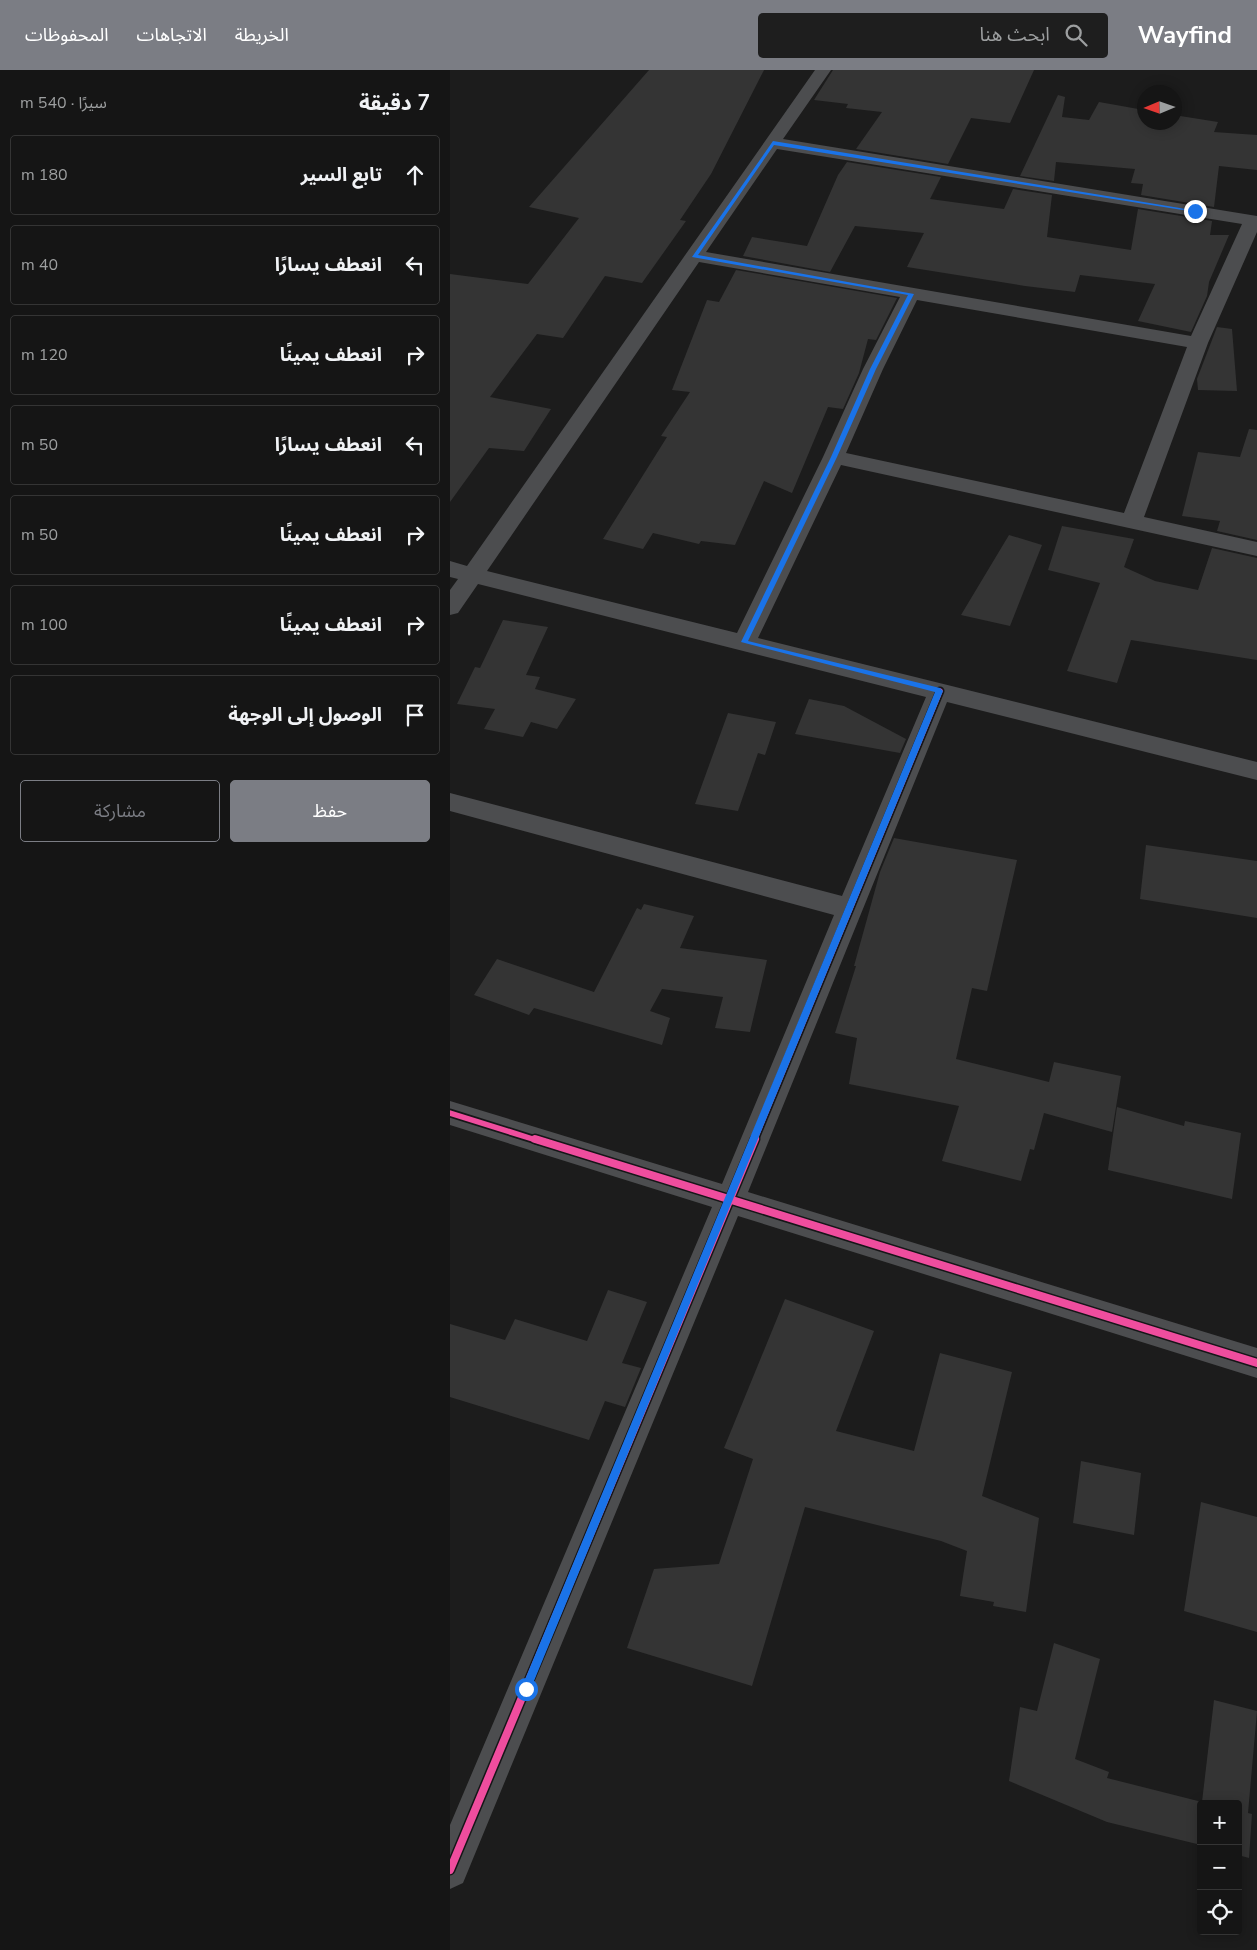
<!DOCTYPE html>
<html lang="ar">
<meta charset="utf-8">
<style>
:root{--surface:#151515;--page:#1e1e1e;--text:#f1f3f6;--muted:#9d9fa0;--line:#343434;--accent:#7b7d84}
body{margin:0;font-family:"Nunito Sans","Noto Sans Arabic",sans-serif;background:var(--page);color:var(--text);direction:rtl}
.controls{position:absolute;right:15px;bottom:15px;display:grid;overflow:hidden;border-radius:5px;box-shadow:0 2px 12px #0003}
.controls button{width:45px;height:45px;display:grid;place-items:center;padding:0;border:0;border-bottom:1px solid var(--line);background:var(--surface);color:var(--text);font:25px sans-serif}
.compass{position:absolute;left:687px;top:15px;width:45px;height:45px;border-radius:50%;background:var(--surface);box-shadow:0 2px 12px #0003;rotate:268deg}
.stop{position:absolute;width:15px;height:15px;margin:-11px;border:4px solid #1a73e8;border-radius:50%;background:#fff}
.stop.end{background:#1a73e8;border-color:#fff;box-shadow:0 1px 5px #0008}
.list{margin:0;padding:0;list-style:none}
h2{display:flex;justify-content:space-between;align-items:center;height:65px;margin:0;padding:0 20px;font-size:21px}
h2 small{font-size:16px;font-weight:400;color:var(--muted)}
.list li{display:grid;grid-template-columns:32px 1fr auto;gap:15px;align-items:center;box-sizing:border-box;height:80px;margin:0 10px 10px;padding:0 10px;border:1px solid var(--line);border-radius:5px}
.list b{display:block;font-size:19px;white-space:nowrap}
.list em{font-size:16px;font-style:normal;color:var(--muted)}
.actions{display:flex;gap:10px;padding:15px 20px}
.actions a{flex:1;padding:11px 0;border:1px solid var(--accent);border-radius:5px;text-align:center;font-size:18px;color:var(--accent)}
.actions .main{background:var(--accent);color:#fff}
.icon{flex:none;width:28px;height:28px;fill:none;stroke:currentColor;stroke-width:2;stroke-linecap:round;stroke-linejoin:round}
.map{position:relative;flex:none;width:807px;height:1880px;overflow:hidden;direction:ltr}
header{display:flex;align-items:center;gap:30px;box-sizing:border-box;height:70px;padding:0 25px;background:var(--accent);color:#fff}
header strong{font-size:24px}
nav{display:flex;gap:28px;margin-inline-start:auto;font-size:18px}
.search{width:350px;height:45px;background:var(--page);display:flex;align-items:center;gap:12px;box-sizing:border-box;padding:0 18px;border-radius:5px;color:var(--muted);font-size:19px}
main{display:flex}
aside{flex:1;background:var(--surface)}
.map>svg:first-child{display:block}
</style>
<header>
<strong>Wayfind</strong>
<div class="search"><svg class="icon" aria-label="search" viewBox="0 0 24 24"><circle cx="10" cy="10" r="6"/><path d="M15 15l6 6"/></svg>ابحث هنا</div>
<nav><a>الخريطة</a><a>الاتجاهات</a><a>المحفوظات</a></nav>
</header>
<main>
<div class="map">
<svg width="807" height="1880" viewBox="0 0 807 1880">
<rect width="100%" height="100%" fill="#1c1c1c"/>
<path fill="#343434" d="M199 0H314L261 104 230 150 236 151 192 213 155 206 113 268 87 264 40 327 101 339 74 381 39 378 0 432V204L78 214 129 148 79 137Z
M383 0H584L560 53 521 48 498 94 406 79 432 42 396 38 398 34 364 30Z
M608 25 615 27 612 47 639 50 649 32 694 40V52H724V45L768 52 764 62 807 65V100L769 96 764 137 691 125 693 114 681 113 685 99 606 92 604 111 570 106Z
M397 92 491 107 480 129 554 139 563 119 602 125 597 167 681 180 688 139 762 151 760 165H779L759 212 757 226 741 262 688 251 705 214 630 205 625 222 575 216 457 197 474 163 405 156 380 202 293 186 302 167 357 176 388 105Z
M286 200 447 228 426 270 418 269 409 303 393 339 378 337 342 423 314 411 285 475 251 471 249 474 203 463 193 479 153 469 217 367 211 366 240 322 222 320 257 230 269 232Z
M767 257 782 259 787 321 748 320 747 309Z
M799 359 807 360V470L767 461 770 451 732 446 748 382 790 387Z
M612 456 684 469 674 497 705 511 748 520 762 478 807 488V590L681 570 667 613 617 601 650 513 598 500Z
M559 465 592 475 560 556 511 545Z
M53 550 98 557 76 605 90 607 85 619 126 629 107 659 81 652 73 667 34 659 45 639 7 634 25 597 30 598Z
M359 629 394 636 456 669 450 683 345 664Z
M278 643 326 652 315 685 308 683 288 741 245 734Z
M444 768 567 790 537 921 522 918 506 989 599 1012 604 992 671 1006 662 1062 594 1043 584 1080 580 1079 571 1111 492 1091 509 1036 399 1014 407 968 385 963 406 896H404L430 802Z
M696 775 807 791V848L690 829Z
M194 834 244 846 230 878 317 890 300 962 265 958 273 927 212 919 200 941 220 948 212 975 84 938 79 945 24 925 47 889 144 922 187 838 191 840Z
M667 1037 734 1056 735 1051 791 1063 782 1129 658 1100Z
M158 1220 197 1232 172 1293 191 1298 175 1337 155 1331 139 1370 0 1327V1254L55 1270 65 1249 137 1271Z
M335 1229 424 1261 386 1361 464 1381 490 1283 562 1302 532 1426 589 1448 576 1542 543 1536 544 1532 510 1526 517 1481 491 1471 355 1437 302 1616 177 1578 204 1499 269 1494 303 1389 274 1378Z
M631 1391 691 1403 684 1465 623 1453Z
M751 1432 807 1447V1562L734 1541Z
M604 1573 650 1589 625 1689 659 1702 657 1708 752 1732 764 1630 807 1641 798 1743 802 1744 799 1788 788 1785V1734H751V1775L657 1752 559 1711 570 1637 587 1641Z"/>
<g fill="none" stroke-linecap="round" stroke-linejoin="round">
<path fill="#4c4d4f" fill-rule="evenodd" d="M365 0H381L333 69 807 146V162L758 273 694 447 807 472V486L391 395 308 568 807 692V710L497 632 298 1122 807 1278V1308L288 1146 13 1813 0 1819V1755L262 1137 0 1055V1031L272 1114 384 845 0 741V723L392 826 476 627 28 514 8 543 0 545V520L8 509 0 507V491L17 496ZM327 79 792 154 741 266 256 182ZM249 192 450 227 413 299 373 387 287 563 37 501ZM467 230 737 277 674 443 396 383 433 299Z"/>
<defs>
<path id="cycleway-far1" d="M0 1043 89 1071
M304 1071 490 621"/>
<path id="cycleway" d="M85 1069 807 1293
M0 1800 305 1069"/>
</defs>
<use href="#cycleway-far1" stroke="#161618" stroke-width="9"/>
<use href="#cycleway" stroke="#161618" stroke-width="11"/>
<use href="#cycleway-far1" stroke="#ef4d9e" stroke-width="5.5"/>
<use href="#cycleway" stroke="#ef4d9e" stroke-width="8"/>
</g>
<path fill="#1a73e8" d="M323 71 748 141 745 142 324 75 248 185 464 224 426 299 387 387 298 571 490 618 493 621 79 1623 76 1624 72 1623 71 1619 485 622 291 572 381 387 420 299 458 225 242 187Z"/>
</svg>
<div class="controls">
<button>+</button>
<button>−</button>
<button><svg class="icon" aria-label="locate" viewBox="0 0 24 24"><circle cx="12" cy="12" r="6"/><path d="M12 2v4M12 18v4M2 12h4M18 12h4"/></svg></button>
</div>
<svg class="compass" viewBox="-18 -18 36 36"><path d="M0-13l5 13h-10z" fill="#e53935"/><path d="M0 13l5-13h-10z" fill="#9d9fa0"/></svg>
<div class="stop" style="left:76px;top:1619px"></div>
<div class="stop end" style="left:745px;top:141px"></div>
</div>
<aside>
<h2>7 دقيقة<small>سيرًا · 540 m</small></h2>
<ul class="list">
<li><svg class="icon" aria-label="ahead" viewBox="0 0 24 24"><path d="M12 20V5M6 11l6-6 6 6"/></svg><div><b>تابع السير</b></div><em>180 m</em></li>
<li><svg class="icon" aria-label="left" viewBox="0 0 24 24"><path d="M17 20v-9H6M10 6l-5 5 5 5"/></svg><div><b>انعطف يسارًا</b></div><em>40 m</em></li>
<li><svg class="icon" aria-label="right" viewBox="0 0 24 24"><path d="M7 20v-9h11M14 6l5 5-5 5"/></svg><div><b>انعطف يمينًا</b></div><em>120 m</em></li>
<li><svg class="icon" aria-label="left" viewBox="0 0 24 24"><path d="M17 20v-9H6M10 6l-5 5 5 5"/></svg><div><b>انعطف يسارًا</b></div><em>50 m</em></li>
<li><svg class="icon" aria-label="right" viewBox="0 0 24 24"><path d="M7 20v-9h11M14 6l5 5-5 5"/></svg><div><b>انعطف يمينًا</b></div><em>50 m</em></li>
<li><svg class="icon" aria-label="right" viewBox="0 0 24 24"><path d="M7 20v-9h11M14 6l5 5-5 5"/></svg><div><b>انعطف يمينًا</b></div><em>100 m</em></li>
<li><svg class="icon" aria-label="arrive" viewBox="0 0 24 24"><path d="M6 21V4h12l-3 4 3 4H6"/></svg><div><b>الوصول إلى الوجهة</b></div></li>
</ul>
<div class="actions"><a class="main">حفظ</a><a>مشاركة</a></div>
</aside>
</main>
